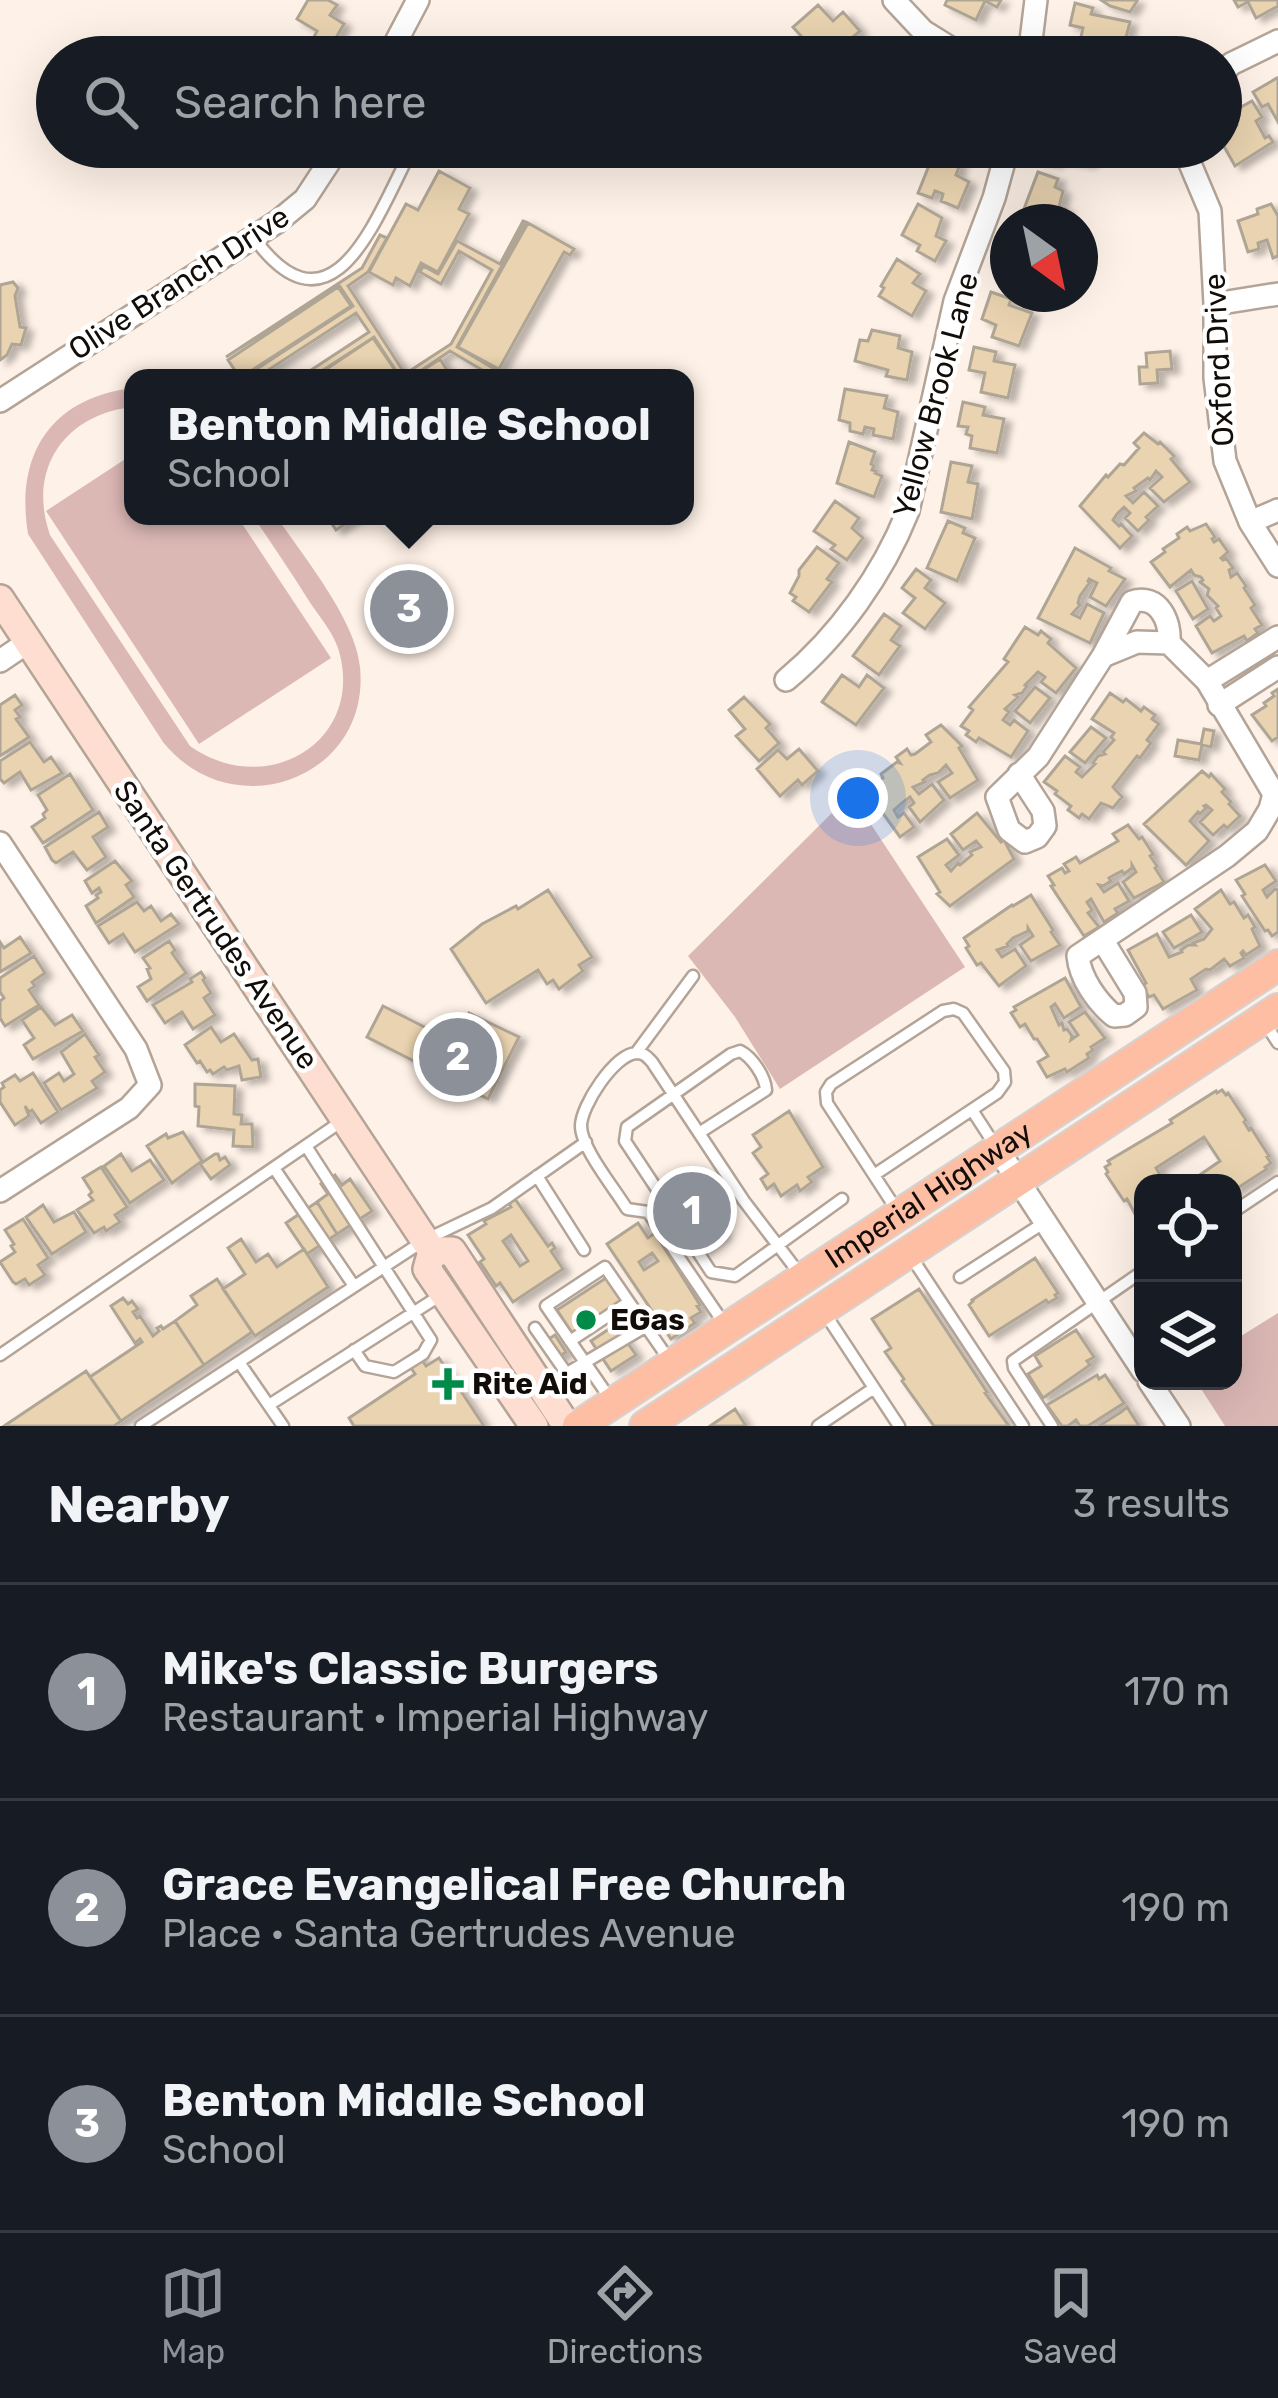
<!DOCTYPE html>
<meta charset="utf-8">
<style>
:root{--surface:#171b24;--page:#242831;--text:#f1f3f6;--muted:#9ea1a6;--line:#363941;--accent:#8c9099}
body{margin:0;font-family:Rubik,sans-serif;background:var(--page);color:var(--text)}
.controls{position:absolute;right:36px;bottom:36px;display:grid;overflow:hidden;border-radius:24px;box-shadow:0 12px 48px #0002}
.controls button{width:108px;height:108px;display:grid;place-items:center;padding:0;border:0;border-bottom:3px solid var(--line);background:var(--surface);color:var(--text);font:60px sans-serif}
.compass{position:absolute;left:990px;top:204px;width:108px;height:108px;border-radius:50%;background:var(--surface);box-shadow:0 12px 48px #0002;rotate:147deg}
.you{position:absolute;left:858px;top:798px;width:42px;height:42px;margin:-30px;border:9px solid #fff;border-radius:50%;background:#1a73e8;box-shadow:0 0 0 18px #1a73e833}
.badge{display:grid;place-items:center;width:78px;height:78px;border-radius:50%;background:var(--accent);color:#fff;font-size:39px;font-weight:700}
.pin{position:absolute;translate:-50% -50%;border:6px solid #fff;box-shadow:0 3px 12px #0006}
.popup{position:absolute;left:124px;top:369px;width:570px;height:156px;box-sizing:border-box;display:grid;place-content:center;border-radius:24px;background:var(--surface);filter:drop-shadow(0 3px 9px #0005);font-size:39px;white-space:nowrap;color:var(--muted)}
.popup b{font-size:45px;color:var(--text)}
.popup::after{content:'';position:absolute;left:50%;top:100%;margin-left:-24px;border:24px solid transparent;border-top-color:var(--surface)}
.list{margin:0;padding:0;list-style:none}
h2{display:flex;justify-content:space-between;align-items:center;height:156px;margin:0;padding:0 48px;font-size:51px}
h2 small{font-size:39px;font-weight:400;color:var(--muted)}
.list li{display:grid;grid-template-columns:78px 1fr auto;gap:36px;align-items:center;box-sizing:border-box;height:216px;padding:0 48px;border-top:3px solid var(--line)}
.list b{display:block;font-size:45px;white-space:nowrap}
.list p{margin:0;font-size:39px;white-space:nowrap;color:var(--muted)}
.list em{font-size:39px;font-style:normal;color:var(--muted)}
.icon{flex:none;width:66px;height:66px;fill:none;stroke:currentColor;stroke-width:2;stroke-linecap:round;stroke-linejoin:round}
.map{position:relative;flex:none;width:1278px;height:1426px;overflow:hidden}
.search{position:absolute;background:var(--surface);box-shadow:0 12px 48px #0002;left:36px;right:36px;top:36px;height:132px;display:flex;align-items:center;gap:30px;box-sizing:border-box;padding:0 42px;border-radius:66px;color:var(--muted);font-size:45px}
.sheet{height:804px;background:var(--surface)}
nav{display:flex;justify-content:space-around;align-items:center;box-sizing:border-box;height:168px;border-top:3px solid var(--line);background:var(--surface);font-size:33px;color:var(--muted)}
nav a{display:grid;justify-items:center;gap:6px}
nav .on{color:var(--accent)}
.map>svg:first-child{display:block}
</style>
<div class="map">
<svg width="1278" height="1426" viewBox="0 0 1278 1426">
<defs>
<filter id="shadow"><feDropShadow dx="7" dy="4" stdDeviation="3" flood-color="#0004"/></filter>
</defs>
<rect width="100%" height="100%" fill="#fef1e7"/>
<path fill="#dcb8b5" d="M133 388V407C65 414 27 469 50 535L190 746C268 801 367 740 338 648 332 631 319 616 309 601 291 572 272 544 253 516H276C303 556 356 620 360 667 371 778 233 829 163 742L28 534C15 454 51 398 133 388Z
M133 454V516H237L331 658 199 744 46 511Z
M851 794 965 967 780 1089 735 1017 688 956Z
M1278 1313V1426H1225L1196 1381H1233V1341Z"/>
<path fill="#e9d3b0" stroke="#afa595" stroke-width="3" fill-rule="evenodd" filter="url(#shadow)" d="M308 0H328L337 5 330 15 344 24 330 48 313 39 317 31 297 19Z
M947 0H1001L997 7 985 1 976 20 945 5Z
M1101 0H1135L1137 1 1130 12 1110 6Z
M1234 0H1278V6L1256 18 1248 2 1238 7Z
M1075 3 1093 8 1091 14 1130 22 1123 49 1129 51 1128 57H1104L1078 50 1083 28 1070 25Z
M818 5 833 21 843 12 860 31 846 43 842 38 820 57 793 27Z
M873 43 890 57H846L854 47 862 56Z
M282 45 303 57H273Z
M1277 78 1278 79V122L1268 104 1262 107 1253 92Z
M1252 101 1262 117 1256 121 1265 138 1269 136 1273 142 1235 166 1221 141V135L1237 125 1230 113Z
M1039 147H1096L1089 163 1057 157 1055 163 1037 159Z
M934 153 960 164 956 175 969 182 958 208 941 201 943 194 935 191 932 198 918 193Z
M439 171 470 188 459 209 469 214 438 272 421 263 410 286 396 278 393 285 369 272 406 204 418 210Z
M1038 172 1058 179 1055 187 1063 191 1059 207 1066 209 1063 219 1055 216 1053 222H1019Z
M918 204 942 218 936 236 946 241 935 261 917 251 920 245 902 235Z
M1271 204 1278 216V256L1273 258 1267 240 1258 243 1259 249 1248 252 1238 221 1258 214 1257 209Z
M523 221 526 222 457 347 498 371 494 377 450 351 410 378H398L400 377 374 337 311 378H299L369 332 356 313 256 378H243L353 306 339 285 226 357 362 268 380 235 387 238 368 272 348 286 405 374 451 344 492 270 459 251 441 284 420 272 423 266 438 274 457 241 500 264Z
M528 223 574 249 570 255 564 252 499 369 458 347Z
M897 259 920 274 913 283 926 291 912 316 879 296 884 288 881 286Z
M13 282 18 288 15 296 20 327 26 328 21 345 12 344 7 355 0 360V285Z
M338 287 351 306 240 378 228 360Z
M991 292 1011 299 1009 305 1032 313 1019 346 992 337 996 325 982 319Z
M872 330 900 336 898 348 912 352 907 380 886 376 888 370 855 361 860 340 868 341Z
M373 338 399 376 313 378Z
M974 347 996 352 994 361 1015 365 1008 398 981 392 985 373 969 370Z
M1170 351 1172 369 1157 370 1158 383 1140 384 1139 367H1147L1146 353Z
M440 359 452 378H424L420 372Z
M845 389 887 396 884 408 898 412 893 439 873 435 874 429 865 427 863 434 850 431V423L839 420Z
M963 402 985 407 983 415 1004 419 997 453 970 448 972 436 966 434 968 427 958 426Z
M1144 433 1158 444 1160 442 1174 456 1171 459 1190 482 1164 502 1150 488 1162 477 1156 471 1150 480 1148 478 1134 488 1136 491 1126 496 1133 503 1144 492 1158 506 1146 517 1149 520 1138 531 1125 518 1130 513 1124 507 1117 514 1113 520 1119 526 1121 524 1132 536 1120 548 1080 506 1106 475 1108 477 1120 464 1124 465 1139 448 1134 443Z
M849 442 875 452 871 464 874 466 872 470 876 471 875 473 882 476 874 497 837 483Z
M951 462 972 466 968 482 978 484 972 519 941 512Z
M835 501 859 518 852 528 863 538 847 560 831 549 835 545 814 531Z
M344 516H357L336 530 332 524Z
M948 521 965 528 963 533 975 538 957 581 927 568Z
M1206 524 1215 537 1212 539 1214 542 1219 539 1228 552 1221 558 1223 560 1226 558 1233 568 1229 570 1231 577 1237 573 1246 586 1244 588 1255 605 1251 608 1262 625 1255 629 1258 633 1247 641 1244 636 1212 653 1196 626 1210 616 1214 621 1221 616 1216 608 1218 606 1207 595 1209 589 1200 582 1203 580 1201 577 1194 575 1191 570 1170 587 1151 562 1165 552 1163 549 1179 538 1177 534 1187 527 1190 531Z
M817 547 839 563 827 579 832 582 809 612 793 601 796 597 790 593 799 576V570Z
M1075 548 1111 568 1109 571 1125 579 1106 606 1090 597 1097 583 1089 579 1088 581 1090 582 1080 596 1078 603 1080 605 1072 614 1080 618 1087 604 1104 613 1090 643 1038 618Z
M916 569 931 580 925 588 945 603 925 629 903 613 915 598 902 588Z
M1192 581 1208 609 1193 619 1176 591Z
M884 614 901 626 891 640 900 646 879 675 853 656Z
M1025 627 1038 635 1041 631 1051 639 1048 643 1076 668 1056 693 1041 682 1045 677 1038 672 1025 685 1027 686 1022 693 1015 695 1018 697 1005 709 1009 712 1003 720 1010 725 1014 720 1028 731 1011 757 979 738 976 742 966 735 969 731 961 726 973 710 969 707 1008 662 1004 659Z
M842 675 859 687 867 675 884 688 856 725 822 702Z
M1035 687 1050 698 1030 723 1015 711Z
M1278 689V737L1272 741 1252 715 1266 706 1264 703 1274 696 1272 693Z
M1110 693 1123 702 1126 699 1141 711 1144 707 1155 715 1152 719 1159 724 1147 740 1151 743 1140 758 1137 756 1113 787 1122 797 1113 808 1101 803 1089 819 1082 814 1079 818 1068 810 1071 806 1055 794 1057 791 1044 782 1065 756 1080 767 1076 772 1082 777 1095 764 1093 763 1098 756 1105 754 1103 752 1114 740 1111 737 1114 733 1092 719Z
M15 695 22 705 15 710 20 717 16 719 29 737 0 756V705Z
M744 697 770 724 766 728 779 743 759 761 736 736 745 729 729 710Z
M941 725 962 746 959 748 978 780 950 798 938 782 952 773 946 765 938 773 930 775 923 780 925 782 913 787 919 794 932 784 944 800 920 822 909 807 914 803 910 797 902 803 894 810 898 817 904 813 914 827 900 837 866 790 883 778 881 774 897 762 900 763 896 757 907 749 911 755 915 754 931 742 926 735Z
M1091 727 1106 738 1085 763 1070 752Z
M1204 729 1214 731 1211 747 1202 745 1199 760 1175 756 1178 740 1201 744Z
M30 742 44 762 51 757 62 773 31 790 20 772 4 783 0 779V761Z
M799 749 818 771 802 785 798 780 780 796 757 769 778 750 787 759Z
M1202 771 1209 777 1211 774 1225 789 1222 792 1231 802 1229 804 1240 816 1227 828 1224 825 1213 835 1200 822 1212 810 1206 805 1204 806 1206 808 1200 814 1198 812 1190 821 1209 841 1186 865 1144 824Z
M70 774 93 810 43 843 32 827 45 818 43 814 47 810 38 795Z
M99 812 108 827 93 837 106 857 87 870 73 852 56 863 52 860 45 847Z
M977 813 1001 842 1004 840 1014 859 950 906 937 894 940 892 918 857 947 839 959 855 946 865 951 871 958 863 960 865 972 855 970 852 981 847 976 841 963 850 951 834Z
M1128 825 1139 839 1142 837 1153 854 1150 856 1157 866 1155 868 1164 882 1134 898 1123 882 1136 872 1132 865V868L1124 874 1122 871 1116 874 1109 878 1111 881 1103 886 1099 885 1104 892 1118 883 1129 901 1115 909 1118 913 1104 922 1091 899 1087 902 1092 910 1088 913 1099 927 1084 936 1051 886 1054 885 1048 876 1062 868 1065 873 1069 871 1064 864 1076 857 1080 863 1118 841 1113 834Z
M115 861 132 881 126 885 134 897 96 923 86 906 98 898 96 895 101 892 99 888 92 893 85 881Z
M1265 865 1276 881 1263 890 1267 897 1275 889 1278 890V932L1272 936 1268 930 1265 931 1242 896 1245 894 1236 880Z
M548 890 592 957 579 965 583 971 559 989 553 980 547 984 538 970 486 1003 451 949 482 924 516 906 518 909Z
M1221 890 1230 904 1234 902 1244 918 1248 915 1255 927 1252 929 1260 946 1246 955 1243 951 1241 953 1244 958 1230 966 1224 959 1210 970 1206 969 1191 979 1197 990 1163 1009 1154 995 1149 997 1142 986 1146 983 1128 950 1157 934 1169 957 1182 952 1181 950 1188 945H1195L1193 943 1204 939 1212 929 1195 909Z
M1031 895 1053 930 1051 932 1060 945 1031 961 1020 945 1033 936 1028 928V931L1013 938 1007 944 1008 946 997 950 1002 957 1015 949 1026 966 999 986 981 963 977 965 966 948 969 946 964 938 1012 905 1013 906Z
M137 902 144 911 151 906 161 921 171 914 179 924 135 952 123 934 109 943 98 926Z
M1191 915 1202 932 1174 948 1163 932Z
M20 937 31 953 0 972V942L4 948Z
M169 941 175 950 172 953 186 973 147 1001 138 987 151 979 147 969 150 968 143 958Z
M34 956 45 973 32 982 35 986 29 990 39 1005 5 1026 0 1018V1001L4 998 0 992V978Z
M201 972 205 978 203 980 211 993 204 998 215 1015 193 1029 182 1012 165 1023 153 1005 192 982 190 979Z
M1065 978 1081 1007 1064 1018 1055 1004 1051 1007 1059 1025 1062 1023 1064 1030 1067 1029 1072 1036 1071 1040 1078 1035 1069 1022 1085 1012 1105 1038 1091 1047 1093 1050 1087 1054 1089 1058 1067 1072 1065 1069 1047 1077 1038 1062 1048 1056 1037 1039H1034L1025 1024 1020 1027 1011 1013 1016 1010 1014 1007Z
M383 1006 454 1042 469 1013 519 1037 488 1099 367 1037Z
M41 1007 55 1025 72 1015 83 1031 33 1059 24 1045 34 1038 22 1020Z
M211 1027 221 1042 234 1034 252 1060 258 1059 261 1077 242 1080 239 1066 227 1070 224 1067 213 1074 210 1070 207 1072 200 1061 197 1063 185 1045Z
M85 1034 99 1055 95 1057 105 1072 92 1081 97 1088 61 1110 44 1083 59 1073 64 1081 74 1074 61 1052Z
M33 1073 58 1112 41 1123 32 1110 29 1112 25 1106 29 1116 15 1125 0 1102V1090L4 1087 2 1083 15 1075 20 1081Z
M195 1084 235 1086 234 1114 242 1115 241 1124H252L253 1147 233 1146 234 1130 198 1126 199 1107 195 1106Z
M1222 1090 1226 1095 1228 1093 1246 1120 1244 1122 1249 1130 1251 1128 1269 1156 1267 1157 1271 1163 1265 1167 1267 1169 1233 1191V1183H1188L1220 1161 1204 1137 1156 1168 1165 1183H1143V1229L1127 1199 1124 1201 1106 1174 1108 1172 1105 1167 1110 1164 1108 1161 1172 1123 1170 1120 1216 1091 1217 1093Z
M789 1111 823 1167 808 1177 812 1182 800 1191 797 1185 781 1196 774 1184 767 1189 761 1179 768 1174 753 1153 761 1147 753 1135Z
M183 1132 202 1161 172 1183 147 1146 166 1134 168 1138Z
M121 1154 132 1171 150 1160 164 1180 130 1203 104 1166Z
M215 1154H218L220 1160 225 1157 230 1165 211 1179 200 1164Z
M101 1167 127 1207 115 1215 120 1222 106 1231 104 1227 94 1233 77 1210 93 1200 89 1195 92 1192 83 1178Z
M335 1175 342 1185 350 1179 372 1211 337 1234 317 1202 328 1194 321 1184Z
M684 1176 703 1204 705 1203 720 1226 718 1227 723 1234 701 1249 684 1224 676 1229 667 1215 675 1210 664 1189Z
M515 1199 548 1246 552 1243 555 1248 551 1251 563 1269 513 1302 500 1283 496 1286 480 1262 484 1259 468 1235 486 1224 484 1221 511 1207 509 1204ZM511 1235 528 1261 520 1266 503 1241Z
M317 1202 337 1234 307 1254 286 1223Z
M43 1205 54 1222 74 1212 86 1232 52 1254 26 1217Z
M23 1219 48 1258 38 1265 45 1275 29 1285 25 1279 16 1284 13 1282 0 1262 15 1252 11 1246 14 1244 5 1230Z
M638 1223 648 1238 655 1233 700 1305 697 1306 701 1312 691 1318 695 1323 671 1339 607 1244ZM652 1253 658 1261 644 1270 639 1262Z
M241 1239 256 1262 268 1254 277 1267 304 1249 328 1287 255 1336 223 1289 245 1274 228 1248Z
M1035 1258 1058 1293 1055 1295 1057 1298 1048 1303 1046 1300 989 1336 969 1305 973 1301 972 1300Z
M609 1276 624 1299 572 1333 557 1310Z
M217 1279 252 1332 204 1365 175 1321 197 1305 191 1296Z
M919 1289 987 1392 985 1393 1009 1426H934L902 1381 904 1379 885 1352 891 1348 872 1319Z
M123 1298 128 1304 132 1301 138 1309 133 1312 137 1318 140 1316 153 1336 159 1331 157 1328 161 1326 163 1329 175 1321 204 1365 121 1421 90 1377 142 1342 140 1339 135 1343 111 1306Z
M615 1325 636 1355 611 1371 591 1341Z
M1076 1330 1094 1357 1087 1361 1090 1365 1043 1398 1028 1374 1041 1366 1035 1356Z
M555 1335 566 1352 555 1360 544 1342Z
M416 1351 426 1366 439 1358 484 1426H354L349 1418 415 1374 405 1359Z
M86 1371 121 1421 114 1426H4Z
M1097 1375 1099 1379 1105 1375 1124 1403 1088 1426H1080L1076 1420 1068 1426H1062L1047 1405Z
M1127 1407 1139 1426H1099L1121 1412Z
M735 1409 746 1426H710Z"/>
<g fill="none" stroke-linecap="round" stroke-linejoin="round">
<defs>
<path id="service" d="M254 238C334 347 378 212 413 147
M1263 1020 1278 1043
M636 1053 693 976
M972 1110 996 1147
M306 1146 431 1340 423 1354 394 1372 365 1366 354 1350
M274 1168 354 1286
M874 1175 997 1093 1005 1082 1004 1071 963 1013 954 1009 943 1011 831 1084 826 1092 827 1103 898 1212
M537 1176 584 1250
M672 1212 625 1141 627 1127 731 1054 740 1051C752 1057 765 1076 766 1090L699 1133
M1233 1212 1278 1182
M681 1226 711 1272 735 1276
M910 1255 1023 1426
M735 1276 842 1199
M960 1277 1045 1222
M824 1312 899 1426
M725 1325 648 1212 627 1209C615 1189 581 1148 581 1126 581 1106 614 1055 636 1053 645 1053 647 1057 652 1062L744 1201 802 1277
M535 1328 567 1374
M570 1341 629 1302 670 1361
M0 1355 342 1121
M239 1362 283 1426
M545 1386 645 1327
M611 1400 546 1306 605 1267 629 1302
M269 1405 441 1295
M141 1426 425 1240 492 1208 586 1142
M818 1426 874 1388
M1052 1426 1014 1368 1013 1361 1143 1271"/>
<path id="minor" d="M894 0 923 31 965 57
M388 57 418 0
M1029 57 1036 0
M1221 76 1231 64 1278 41
M1183 147 1210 211 1215 304V378L1225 461 1250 522 1278 566
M1215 304 1278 294
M0 401 277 222 305 199 339 147
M1250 522 1278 510
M0 661 28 642
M786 680C839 636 883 574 908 511L955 301 994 198 1008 147
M1207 681 1278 637
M1219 705 1278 667
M1019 774 1043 811 1045 826 1037 837 1025 842 1009 830 997 797 1038 757 1103 656 1132 602C1158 593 1171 621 1169 643
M0 843 136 1049 150 1085 129 1108 0 1191
M1103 941 1135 993 1136 1007 1125 1015 1114 1016C1097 1002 1080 978 1078 956L1227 856 1257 831 1270 809 1274 794 1207 681 1169 643 1137 642 1103 656
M998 1150 1143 1371
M1149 1381 1179 1426"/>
<path id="secondary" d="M0 599 432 1251
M432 1251H452L567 1426
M432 1251 427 1269 534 1426"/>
<g id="primary">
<path id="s1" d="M578 1426 1278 965"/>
<path d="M645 1426 1278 1009"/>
</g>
</defs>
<use href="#service" stroke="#b3a497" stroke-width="15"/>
<use href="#minor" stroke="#b3a497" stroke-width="26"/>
<use href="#secondary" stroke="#b3a497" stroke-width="32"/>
<use href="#primary" stroke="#d4d3d3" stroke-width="34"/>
<use href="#service" stroke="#fff" stroke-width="10"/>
<use href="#minor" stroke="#fff" stroke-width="21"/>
<use href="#secondary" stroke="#feded1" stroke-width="27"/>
<use href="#primary" stroke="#fdbea3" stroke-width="30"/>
</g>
<g fill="#008b48" stroke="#fff" stroke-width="4.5">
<circle cx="586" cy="1320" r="12"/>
<path d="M442 1366h12v12h12v12h-12v12h-12v-12h-12v-12h12z"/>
</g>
<g text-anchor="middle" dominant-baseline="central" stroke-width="9" stroke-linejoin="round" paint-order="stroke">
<g font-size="30" fill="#120d08" stroke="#fff">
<text transform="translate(179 283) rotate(-33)">Olive Branch Drive</text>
<text transform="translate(1219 360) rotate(-93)">Oxford Drive</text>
<text transform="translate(936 395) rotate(-75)">Yellow Brook Lane</text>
<text transform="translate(216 925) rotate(56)">Santa Gertrudes Avenue</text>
<text stroke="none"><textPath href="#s1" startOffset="420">Imperial Highway</textPath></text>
</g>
<g font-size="30" font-weight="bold" fill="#120d08" stroke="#fff" text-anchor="start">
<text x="610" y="1320">EGas</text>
<text x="472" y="1384">Rite Aid</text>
</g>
</g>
</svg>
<div class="controls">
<button><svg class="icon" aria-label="locate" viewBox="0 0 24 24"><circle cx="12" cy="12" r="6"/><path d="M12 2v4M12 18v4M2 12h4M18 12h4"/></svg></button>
<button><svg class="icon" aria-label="layers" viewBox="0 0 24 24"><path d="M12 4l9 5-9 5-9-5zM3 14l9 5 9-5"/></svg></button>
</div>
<svg class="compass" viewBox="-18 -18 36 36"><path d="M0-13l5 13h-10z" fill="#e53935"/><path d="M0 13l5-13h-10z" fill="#9ea1a6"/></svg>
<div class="you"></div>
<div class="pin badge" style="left:692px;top:1211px">1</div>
<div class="pin badge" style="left:458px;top:1057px">2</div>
<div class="pin badge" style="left:409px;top:609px">3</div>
<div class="popup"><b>Benton Middle School</b>School</div>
<div class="search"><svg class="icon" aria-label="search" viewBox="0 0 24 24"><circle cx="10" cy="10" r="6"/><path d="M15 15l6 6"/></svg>Search here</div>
</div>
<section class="sheet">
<h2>Nearby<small>3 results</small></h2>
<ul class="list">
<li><span class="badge">1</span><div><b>Mike's Classic Burgers</b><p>Restaurant · Imperial Highway</p></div><em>170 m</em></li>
<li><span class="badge">2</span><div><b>Grace Evangelical Free Church</b><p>Place · Santa Gertrudes Avenue</p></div><em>190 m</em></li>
<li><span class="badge">3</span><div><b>Benton Middle School</b><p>School</p></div><em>190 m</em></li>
</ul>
</section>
<nav>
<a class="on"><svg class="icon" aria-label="map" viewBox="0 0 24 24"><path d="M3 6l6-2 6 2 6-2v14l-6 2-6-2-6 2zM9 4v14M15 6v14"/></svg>Map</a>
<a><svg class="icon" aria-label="directions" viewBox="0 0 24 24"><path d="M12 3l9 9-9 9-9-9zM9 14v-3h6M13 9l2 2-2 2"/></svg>Directions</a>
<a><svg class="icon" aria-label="saved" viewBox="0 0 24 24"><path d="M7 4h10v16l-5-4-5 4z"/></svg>Saved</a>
</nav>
